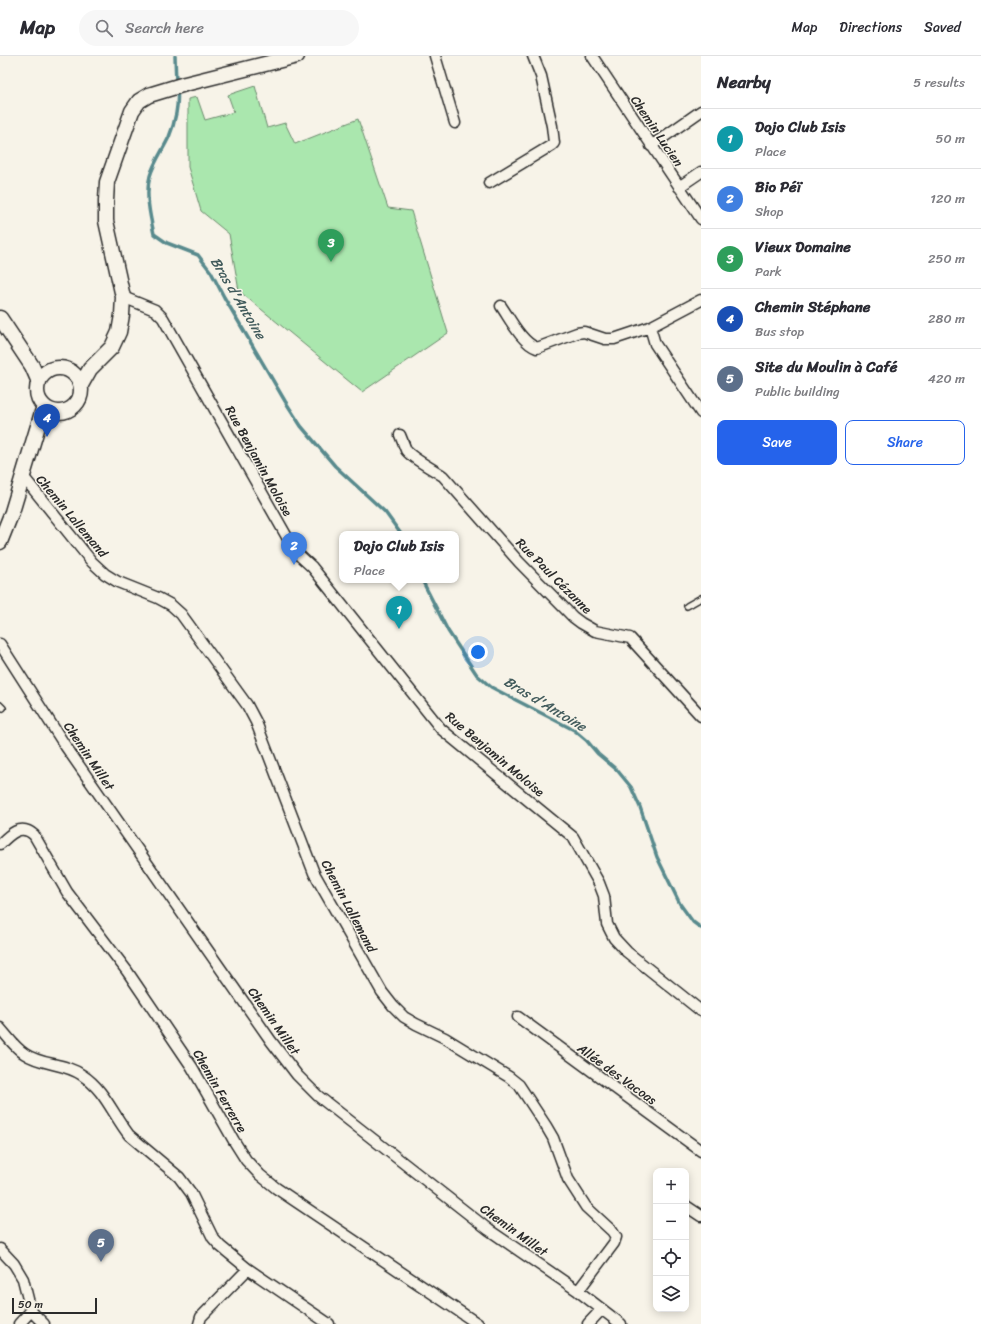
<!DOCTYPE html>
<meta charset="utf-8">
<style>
:root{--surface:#fff;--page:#f7f7f7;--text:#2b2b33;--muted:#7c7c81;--line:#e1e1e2;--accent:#2563eb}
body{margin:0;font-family:Sriracha,sans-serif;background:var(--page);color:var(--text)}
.controls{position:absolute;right:12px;bottom:12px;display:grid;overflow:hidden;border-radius:8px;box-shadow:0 2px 10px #0003}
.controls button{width:36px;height:36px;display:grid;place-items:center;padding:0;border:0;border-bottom:1px solid var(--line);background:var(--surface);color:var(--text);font:20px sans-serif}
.scale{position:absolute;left:12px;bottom:10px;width:85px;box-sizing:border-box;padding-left:4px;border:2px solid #2b2b2b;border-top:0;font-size:11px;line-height:14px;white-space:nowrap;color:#2b2b2b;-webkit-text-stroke:3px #f7f3e8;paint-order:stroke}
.you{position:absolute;left:478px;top:596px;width:14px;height:14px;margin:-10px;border:3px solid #fff;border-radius:50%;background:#1a73e8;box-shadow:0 0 0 6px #1a73e833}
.badge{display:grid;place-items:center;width:26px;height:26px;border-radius:50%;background:var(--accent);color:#fff;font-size:13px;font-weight:700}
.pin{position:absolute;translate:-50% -33px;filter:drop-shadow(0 1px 2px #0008)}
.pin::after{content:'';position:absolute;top:21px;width:14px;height:12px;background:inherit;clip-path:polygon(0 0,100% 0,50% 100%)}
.popup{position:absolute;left:339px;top:475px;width:120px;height:52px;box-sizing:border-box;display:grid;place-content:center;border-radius:8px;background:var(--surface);filter:drop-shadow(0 1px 3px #0005);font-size:13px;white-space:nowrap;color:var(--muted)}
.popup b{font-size:15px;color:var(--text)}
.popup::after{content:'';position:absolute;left:50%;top:100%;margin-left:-8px;border:8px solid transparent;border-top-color:var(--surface)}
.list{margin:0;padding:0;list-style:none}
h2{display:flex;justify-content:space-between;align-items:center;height:52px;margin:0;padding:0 16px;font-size:17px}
h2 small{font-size:13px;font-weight:400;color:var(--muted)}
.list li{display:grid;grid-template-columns:26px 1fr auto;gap:12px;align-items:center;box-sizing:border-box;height:60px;padding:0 16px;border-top:1px solid var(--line)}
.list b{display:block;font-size:15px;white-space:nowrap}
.list p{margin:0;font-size:13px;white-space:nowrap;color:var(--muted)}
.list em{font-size:13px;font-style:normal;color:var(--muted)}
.actions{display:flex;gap:8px;padding:12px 16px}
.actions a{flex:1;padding:9px 0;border:1px solid var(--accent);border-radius:8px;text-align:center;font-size:14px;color:var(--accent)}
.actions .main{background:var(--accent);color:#fff}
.icon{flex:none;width:22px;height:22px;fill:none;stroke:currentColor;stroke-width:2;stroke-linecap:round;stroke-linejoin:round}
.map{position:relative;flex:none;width:701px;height:1268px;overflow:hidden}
header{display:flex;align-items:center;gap:24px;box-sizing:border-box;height:56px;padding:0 20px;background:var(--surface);border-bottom:1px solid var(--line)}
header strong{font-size:19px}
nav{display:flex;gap:22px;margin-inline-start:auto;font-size:14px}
.search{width:280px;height:36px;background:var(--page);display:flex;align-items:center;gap:10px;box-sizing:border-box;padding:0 14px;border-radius:22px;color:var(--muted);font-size:15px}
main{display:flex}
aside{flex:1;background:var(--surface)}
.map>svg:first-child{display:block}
</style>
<header>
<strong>Map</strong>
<div class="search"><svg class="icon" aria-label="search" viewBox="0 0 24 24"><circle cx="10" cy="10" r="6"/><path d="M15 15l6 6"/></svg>Search here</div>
<nav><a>Map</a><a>Directions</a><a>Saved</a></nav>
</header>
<main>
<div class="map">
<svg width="701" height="1268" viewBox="0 0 701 1268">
<rect width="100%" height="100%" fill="#f7f3e8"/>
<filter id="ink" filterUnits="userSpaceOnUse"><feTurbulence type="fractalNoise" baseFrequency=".025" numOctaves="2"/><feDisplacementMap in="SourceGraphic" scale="8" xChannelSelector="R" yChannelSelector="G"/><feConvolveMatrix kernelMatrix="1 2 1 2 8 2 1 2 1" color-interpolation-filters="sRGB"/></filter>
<g filter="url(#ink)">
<path fill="#aae7ae" stroke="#6a896c" d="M255 30 267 72 285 67 295 88 358 63 388 152 411 155 448 277 362 336 239 235 229 178 201 155 188 111V43L197 41 205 64 234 56 228 39Z"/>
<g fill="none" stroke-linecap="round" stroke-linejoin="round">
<path stroke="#598a8d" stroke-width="3.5" d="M175 0 176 27
M177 33C179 48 175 67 169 81 163 94 154 106 150 120 145 138 150 160 154 178L167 187 198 199 211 216 224 241 285 345 301 370 335 410 385 456 401 478
M422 524 448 575 477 619 491 631 510 641 574 674 587 685 598 698 617 714 631 731 640 751 657 801 680 848 693 866 701 872"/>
<defs>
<path id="lane" d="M687 550 701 542
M0 649 3 652"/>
<path id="street" d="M435 0 455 67
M592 0 701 163
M651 90 701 55
M489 127 552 89 554 87 552 70 541 20 533 0
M679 131 701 116
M123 241 155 254 163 262 291 488 300 500 312 511 441 673 573 781 599 827 604 840 607 868 614 882 627 896 701 955
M501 250C510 263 522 287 537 292L577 277 584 276 605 283H614L650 271 701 244
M650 271 655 288 701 357
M400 379C402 384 404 389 406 394 411 402 433 413 443 420L519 506 573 561 581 567 595 575 630 582 701 660
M22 419 92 506 105 518 118 526 158 542 171 549 181 558 247 649 256 666 314 817 382 936 393 950 404 961 416 968 445 982 509 1021 519 1029 546 1070 553 1082 568 1123 586 1151 612 1175 616 1181 614 1187 578 1235
M0 588 64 688 271 985 297 1019 318 1040 489 1174 578 1235 621 1268
M0 788C10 778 21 767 34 779L67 836 127 915 192 1011 234 1085 246 1104 260 1119 276 1132 478 1268
M518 961 701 1095
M0 972C8 981 15 992 25 998 41 1009 65 1007 82 1019 105 1034 113 1059 129 1079L179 1121 191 1137 213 1182 220 1190 248 1213 329 1268
M686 1150 701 1160
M0 1193 14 1208 23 1223 31 1255 44 1268
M19 1268 31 1255
M199 1268 201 1261 248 1213
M588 1268 602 1253"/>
<path id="secondary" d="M0 262 32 310 39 326
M37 334a22 22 0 1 1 44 0a22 22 0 1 1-44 0Z
M81 329 90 313 112 291 119 276 122 259 123 241 106 165V145L107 126 132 55 139 45 149 39 185 28 297 0
M0 486 12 456 44 350"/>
</defs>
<use href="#lane" stroke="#2b2b2b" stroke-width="8"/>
<use href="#street" stroke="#2b2b2b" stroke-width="13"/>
<use href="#secondary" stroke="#2b2b2b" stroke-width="17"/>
<use href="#lane" stroke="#f7f3e8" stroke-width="5"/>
<use href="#street" stroke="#f7f3e8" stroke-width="10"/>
<use href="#secondary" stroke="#f7f3e8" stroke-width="14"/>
</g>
</g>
<g text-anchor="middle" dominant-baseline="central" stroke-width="3" stroke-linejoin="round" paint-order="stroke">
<g font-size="13" fill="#2b2b2b" stroke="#f7f3e8">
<text transform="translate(657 75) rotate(56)">Chemin Lucien</text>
<text transform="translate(259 405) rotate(61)">Rue Benjamin Moloise</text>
<text transform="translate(72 460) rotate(50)">Chemin Lallemand</text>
<text transform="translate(554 520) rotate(45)">Rue Paul Cézanne</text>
<text transform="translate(495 698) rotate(40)">Rue Benjamin Moloise</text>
<text transform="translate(89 700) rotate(56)">Chemin Millet</text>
<text transform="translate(349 850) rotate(62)">Chemin Lallemand</text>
<text transform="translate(274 965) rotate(55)">Chemin Millet</text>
<text transform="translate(617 1018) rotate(36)">Allée des Vacoas</text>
<text transform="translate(220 1035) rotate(60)">Chemin Ferrerre</text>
<text transform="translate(514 1174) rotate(36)">Chemin Millet</text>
</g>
<g font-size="14" font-style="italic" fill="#425b5c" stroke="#f7f3e8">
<text transform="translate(238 242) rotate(59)">Bras d'Antoine</text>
<text transform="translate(545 648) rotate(31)">Bras d'Antoine</text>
</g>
</g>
</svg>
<div class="controls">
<button>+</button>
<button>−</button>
<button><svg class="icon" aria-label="locate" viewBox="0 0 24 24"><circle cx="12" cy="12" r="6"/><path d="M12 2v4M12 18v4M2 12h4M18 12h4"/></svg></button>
<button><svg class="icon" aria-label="layers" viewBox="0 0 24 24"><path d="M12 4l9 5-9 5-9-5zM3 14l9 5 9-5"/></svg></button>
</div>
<div class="scale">50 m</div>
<div class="you"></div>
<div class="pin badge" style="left:399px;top:573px;background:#0f9aa8">1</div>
<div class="popup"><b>Dojo Club Isis</b>Place</div>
<div class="pin badge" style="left:294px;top:509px;background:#3f7fe0">2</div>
<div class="pin badge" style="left:331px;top:206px;background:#2e9e5b">3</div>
<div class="pin badge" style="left:47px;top:381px;background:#1a4fb4">4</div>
<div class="pin badge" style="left:101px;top:1206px;background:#5c6f8a">5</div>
</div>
<aside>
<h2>Nearby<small>5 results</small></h2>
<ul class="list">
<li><span class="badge" style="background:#0f9aa8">1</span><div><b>Dojo Club Isis</b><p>Place</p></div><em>50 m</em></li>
<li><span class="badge" style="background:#3f7fe0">2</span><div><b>Bio Péï</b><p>Shop</p></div><em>120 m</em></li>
<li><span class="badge" style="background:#2e9e5b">3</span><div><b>Vieux Domaine</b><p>Park</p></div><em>250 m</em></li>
<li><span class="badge" style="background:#1a4fb4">4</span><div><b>Chemin Stéphane</b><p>Bus stop</p></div><em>280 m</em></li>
<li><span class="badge" style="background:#5c6f8a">5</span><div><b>Site du Moulin à Café</b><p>Public building</p></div><em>420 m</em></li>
</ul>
<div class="actions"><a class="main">Save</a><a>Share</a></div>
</aside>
</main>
